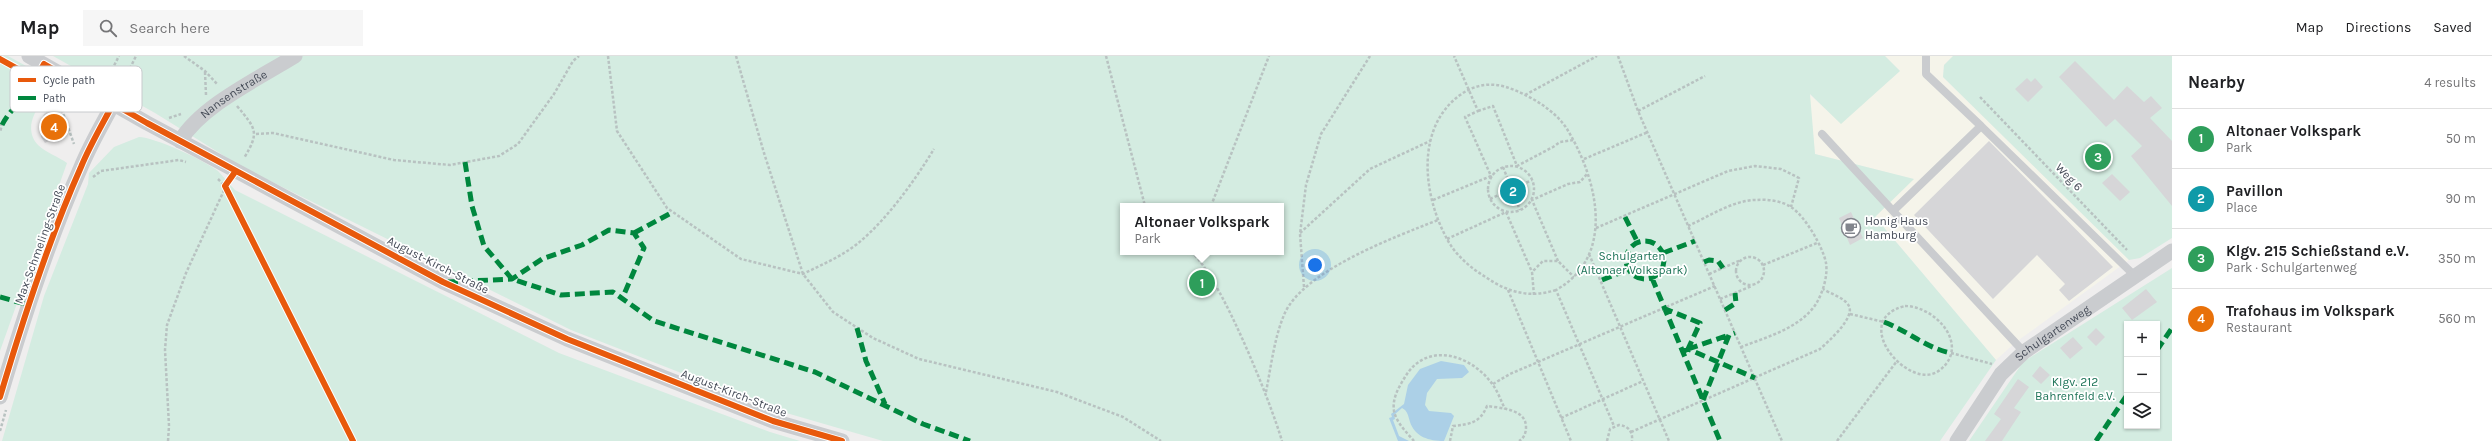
<!DOCTYPE html>
<meta charset="utf-8">
<style>
:root{--surface:#fff;--page:#f6f6f6;--text:#202124;--muted:#757577;--line:#e0e0e0;--accent:#111827}
body{margin:0;font-family:Karla,sans-serif;background:var(--page);color:var(--text)}
.controls{position:absolute;right:12px;bottom:12px;display:grid;overflow:hidden;border-radius:0px;box-shadow:0 1px 3px #0004}
.controls button{width:36px;height:36px;display:grid;place-items:center;padding:0;border:0;border-bottom:1px solid var(--line);background:var(--surface);color:var(--text);font:20px sans-serif}
.you{position:absolute;left:1315px;top:209px;width:14px;height:14px;margin:-10px;border:3px solid #fff;border-radius:50%;background:#1a73e8;box-shadow:0 0 0 6px #1a73e833}
.badge{display:grid;place-items:center;width:26px;height:26px;border-radius:50%;background:var(--accent);color:#fff;font-size:13px;font-weight:700}
.pin{position:absolute;translate:-50% -50%;border:2px solid #fff;box-shadow:0 1px 4px #0006}
.popup{position:absolute;left:1120px;top:147px;width:164px;height:52px;box-sizing:border-box;display:grid;place-content:center;border-radius:0px;background:var(--surface);filter:drop-shadow(0 1px 3px #0005);font-size:13px;white-space:nowrap;color:var(--muted)}
.popup b{font-size:15px;color:var(--text)}
.popup::after{content:'';position:absolute;left:50%;top:100%;margin-left:-8px;border:8px solid transparent;border-top-color:var(--surface)}
.list{margin:0;padding:0;list-style:none}
h2{display:flex;justify-content:space-between;align-items:center;height:52px;margin:0;padding:0 16px;font-size:17px}
h2 small{font-size:13px;font-weight:400;color:var(--muted)}
.list li{display:grid;grid-template-columns:26px 1fr auto;gap:12px;align-items:center;box-sizing:border-box;height:60px;padding:0 16px;border-top:1px solid var(--line)}
.list b{display:block;font-size:15px;white-space:nowrap}
.list p{margin:0;font-size:13px;white-space:nowrap;color:var(--muted)}
.list em{font-size:13px;font-style:normal;color:var(--muted)}
.icon{flex:none;width:22px;height:22px;fill:none;stroke:currentColor;stroke-width:2;stroke-linecap:round;stroke-linejoin:round}
.map{position:relative;flex:none;width:2172px;height:385px;overflow:hidden}
header{display:flex;align-items:center;gap:24px;box-sizing:border-box;height:56px;padding:0 20px;background:var(--surface);border-bottom:1px solid var(--line)}
header strong{font-size:19px}
nav{display:flex;gap:22px;margin-inline-start:auto;font-size:14px}
.search{width:280px;height:36px;background:var(--page);display:flex;align-items:center;gap:10px;box-sizing:border-box;padding:0 14px;border-radius:0px;color:var(--muted);font-size:15px}
main{display:flex}
aside{flex:1;background:var(--surface)}
.map>svg:first-child{display:block}
</style>
<header>
<strong>Map</strong>
<div class="search"><svg class="icon" aria-label="search" viewBox="0 0 24 24"><circle cx="10" cy="10" r="6"/><path d="M15 15l6 6"/></svg>Search here</div>
<nav><a>Map</a><a>Directions</a><a>Saved</a></nav>
</header>
<main>
<div class="map">
<svg width="2172" height="385" viewBox="0 0 2172 385">
<rect width="100%" height="100%" fill="#efeeee"/>
<path fill="#f5f4ea" d="M1885 0H1953L1944 9 1943 21 2129 204 2016 286 1996 304 1875 161 1913 123 1815 98 1809 38 1841 67 1900 15Z"/>
<path fill="#d4ece1" fill-rule="evenodd" d="M0 0H8L57 27C44 43 19 68 38 89 45 96 59 101 67 107L0 295Z
M53 0H1885L1900 15 1841 68 1810 38 1815 98 1914 123 1875 161 1996 304 1940 385H883L776 354 571 274 242 111 155 57ZM1123 150H1281V196H1123Z
M1953 0H2172V182L2140 202 2129 204 1943 21 1944 9Z
M139 81C154 81 206 105 218 115 224 121 229 128 235 134L559 297 770 376 800 385H2L44 240 88 128 89 117 114 91Z
M2172 212V385H1969L2023 306ZM2127 268H2157V370H2127Z"/>
<path fill="#acd0e7" d="M1441 305 1464 309 1469 316 1462 322 1437 323 1427 337 1425 349 1429 355 1451 357 1454 360 1444 385C1429 385 1415 381 1410 366 1408 360 1408 355 1402 352L1394 359 1395 363 1393 364 1399 380 1409 385H1398L1389 362 1392 361 1391 358 1404 348 1408 329 1420 313Z"/>
<path fill="#d6d6d8" d="M2075 5 2114 44 2127 30 2144 46 2151 40 2162 52 2150 62 2172 85V150L2131 100 2142 90 2115 63 2106 71 2059 21Z
M2027 22 2031 26 2035 22 2043 31 2028 46 2015 33Z
M48 55 55 59 58 71 53 83 45 87 41 81 40 68 44 58Z
M1989 85 2113 211 2069 245 2059 234 2065 228 2037 199 1993 243 1914 159Z
M2112 118 2130 136 2120 145 2102 127Z
M1505 133a8 8 0 1 1 16 0a8 8 0 1 1-16 0Z
M1851 156 1863 182 1850 189 1839 162Z
M2146 233 2157 246 2132 264 2122 252Z
M2096 272 2105 281 2096 290 2087 281Z
M2073 281 2083 292 2070 303 2060 292Z
M2040 310 2050 319 2041 328 2032 320Z
M2018 323 2029 331 2014 352 2021 356 2002 385H1985L2001 363 1994 358Z"/>
<g fill="none" stroke-linecap="round" stroke-linejoin="round">
<path stroke="#b8c2c1" stroke-width="2.5" stroke-dasharray="3 2" stroke-linecap="butt" d="M184 0 205 15 218 29
M608 0 617 75 667 152 741 203 803 218C817 211 831 205 844 197 878 177 914 126 934 93
M736 0 764 97 803 218 833 256 873 282 919 303 1057 336 1123 361 1161 385
M1106 0 1145 150
M1618 0 1638 55 1782 385
M0 3 21 14
M205 16 206 39
M105 27 119 0
M51 31 58 43 74 88
M119 35 136 0
M1525 39 1597 0
M1980 41 2127 194
M237 50C256 73 260 76 244 102
M1478 55 1493 50 1517 110 1553 91 1560 86 1574 84
M1638 55 1705 20
M169 62 181 58
M0 68 2 69 0 76
M256 78 273 77 394 104 450 109 499 100 518 88 554 38 573 5 579 0
M1584 103 1648 76
M1488 133a23 23 0 1 1 46 0a23 23 0 1 1-46 0Z
M1503 111 1520 154
M93 121 101 115 179 104 186 106
M218 123 225 130 353 385
M1490 143 1532 124
M1433 144 1491 120 1465 61 1478 55 1454 0
M1211 150 1269 0
M1688 170C1708 161 1733 144 1756 144 1767 143 1782 145 1791 151 1805 160 1823 191 1826 207 1828 220 1823 236 1816 248 1800 272 1767 281 1741 291
M1596 172 1728 115 1755 110 1781 113 1799 122 1791 151
M1300 177 1370 113 1430 85
M1447 183 1506 156 1532 216
M1191 196C1220 219 1271 347 1282 385
M1589 198 1669 385
M1736 215a14 14 0 1 1 28 0a14 14 0 1 1-28 0Z
M1558 205 1532 144 1568 128 1580 126 1588 117
M1763 209 1817 187
M1709 218 1741 204
M1304 231 1300 178 1306 129 1321 78 1370 0
M1508 234 1571 385
M1556 234C1531 242 1509 237 1487 222 1471 212 1456 200 1447 183 1423 139 1415 72 1460 39 1474 29 1490 26 1506 31 1528 38 1555 54 1567 73 1597 122 1617 200 1556 234L1614 370
M1534 239 1532 216 1543 205H1558L1574 221
M1720 243 1752 230
M1905 250C1935 250 1971 289 1940 314 1910 338 1847 264 1905 250Z
M1850 258 1884 266
M1951 297 1992 308
M1493 328 1510 318 1715 230
M1266 336C1271 311 1274 283 1284 259 1302 215 1395 181 1438 164
M1561 362 1643 325
M0 375 6 354
M1631 376 1820 293C1828 286 1855 262 1849 250 1845 242 1831 238 1823 233
M168 385 169 370 165 294 167 269 186 217 226 130
M1414 385C1407 377 1396 366 1394 355 1392 342 1399 331 1405 321 1427 284 1472 299 1493 329 1498 336 1501 345 1505 353
M1450 385 1453 370C1470 368 1480 367 1487 350 1501 352 1526 353 1526 371 1526 377 1524 382 1519 385
M1607 385 1610 373 1619 369C1628 370 1633 375 1632 385
M1837 385 1897 305"/>
<path stroke="#cacccf" stroke-width="8" d="M1926 0V18L1981 70
M1822 78 1893 155
M2024 296 1893 155 1981 70 2135 220"/>
<g stroke="#cacccf" stroke-width="15">
<path d="M29 0 147 67 443 226 567 283 773 365 842 385"/>
<path id="s1" d="M180 85C202 49 258 23 295 0"/>
<path d="M0 341C23 263 48 185 81 111 90 89 102 69 113 48"/>
<path id="s2" d="M1957 385 2001 318 2024 296 2172 195"/>
</g>
<path stroke="#00873e" stroke-width="5" stroke-dasharray="10 5" stroke-linecap="butt" d="M2 69C11 51 28 41 36 23
M465 106 472 150 484 190 512 223 561 239 613 236 654 265 815 316 923 368 970 385
M1625 161 1638 187
M634 177 673 156
M1626 204a19 19 0 1 1 38 0a19 19 0 1 1-38 0Z
M1663 197 1695 185
M1704 206 1709 204 1718 205 1723 212
M1652 222 1720 385
M1602 224 1629 213
M448 226 512 223 542 203 582 189 609 174 634 177 644 192 622 243
M0 241 29 249
M1663 252 1700 267 1688 293
M1725 254 1736 247 1735 237
M1884 266C1908 275 1926 292 1951 297
M857 272 866 305 885 348
M1688 293 1729 279
M2157 294 2172 272
M1682 296 1688 293 1755 322
M1703 344 1729 279 1735 277
M2096 385 2127 339"/>
<defs>
<path id="cycleway" d="M0 3 36 23 44 8 147 67 443 226 567 283 773 365 842 385
M235 116 225 130 353 385
M0 341C23 263 48 185 81 111 90 89 102 69 113 48"/>
</defs>
<use href="#cycleway" stroke="#fff" stroke-width="8"/>
<use href="#cycleway" stroke="#e8590c" stroke-width="6"/>
</g>
<defs>
<symbol id="cafe-ring" viewBox="-11 -11 22 22"><circle r="9.5" fill="#fff" stroke="#82858d" stroke-width="1.5"/><path d="M-5.5-4.5H6V0H3Q3 3.5 0 3.5H-2.5Q-5.5 3.5-5.5 0ZM3-3.2v2h1.7v-2ZM-6 4.5H4V6H-6Z" fill="#82858d"/></symbol>
</defs>
<g fill-rule="evenodd">
<use href="#cafe-ring" x="1840" y="161" width="22" height="22"/>
</g>
<g text-anchor="middle" dominant-baseline="central" stroke-width="3.5" stroke-linejoin="round" paint-order="stroke">
<g font-size="12" fill="#474d59" stroke="#fff">
<text stroke="none"><textPath href="#s1" startOffset="72">Nansenstraße</textPath></text>
<text transform="translate(2069 121) rotate(46)">Weg 6</text>
<text transform="translate(40 188) rotate(-70)">Max-Schmeling-Straße</text>
<text transform="translate(438 209) rotate(27)">August-Kirch-Straße</text>
<text stroke="none"><textPath href="#s2" startOffset="146">Schulgartenweg</textPath></text>
<text transform="translate(734 337) rotate(21)">August-Kirch-Straße</text>
</g>
<g font-size="12" fill="#474d59" stroke="#fff" text-anchor="start">
<text x="1865" y="165">Honig Haus<tspan x="1865" dy="14">Hamburg</tspan></text>
</g>
<g font-size="12" fill="#1e7458" stroke="#fff">
<text x="1632" y="200">Schulgarten<tspan x="1632" dy="14">(Altonaer Volkspark)</tspan></text>
<text x="2075" y="326">Klgv. 212<tspan x="2075" dy="14">Bahrenfeld e.V.</tspan></text>
</g>
</g>
<rect x="10" y="10" width="132" height="46" rx="6" fill="#fff" stroke="#c8cacd" stroke-width="1"/>
<rect x="18" y="22" width="18" height="4" fill="#e8590c"/>
<rect x="18" y="40" width="18" height="4" fill="#00873e"/>
<g font-size="11" fill="#474d59">
<text x="43" y="28">Cycle path</text>
<text x="43" y="46">Path</text>
</g>
</svg>
<div class="controls">
<button>+</button>
<button>−</button>
<button><svg class="icon" aria-label="layers" viewBox="0 0 24 24"><path d="M12 4l9 5-9 5-9-5zM3 14l9 5 9-5"/></svg></button>
</div>
<div class="you"></div>
<div class="pin badge" style="left:1202px;top:227px;background:#2e9e5b">1</div>
<div class="popup"><b>Altonaer Volkspark</b>Park</div>
<div class="pin badge" style="left:1513px;top:135px;background:#0f9aa8">2</div>
<div class="pin badge" style="left:2098px;top:101px;background:#2e9e5b">3</div>
<div class="pin badge" style="left:54px;top:71px;background:#e8710a">4</div>
</div>
<aside>
<h2>Nearby<small>4 results</small></h2>
<ul class="list">
<li><span class="badge" style="background:#2e9e5b">1</span><div><b>Altonaer Volkspark</b><p>Park</p></div><em>50 m</em></li>
<li><span class="badge" style="background:#0f9aa8">2</span><div><b>Pavillon</b><p>Place</p></div><em>90 m</em></li>
<li><span class="badge" style="background:#2e9e5b">3</span><div><b>Klgv. 215 Schießstand e.V.</b><p>Park · Schulgartenweg</p></div><em>350 m</em></li>
<li><span class="badge" style="background:#e8710a">4</span><div><b>Trafohaus im Volkspark</b><p>Restaurant</p></div><em>560 m</em></li>
</ul>
</aside>
</main>
